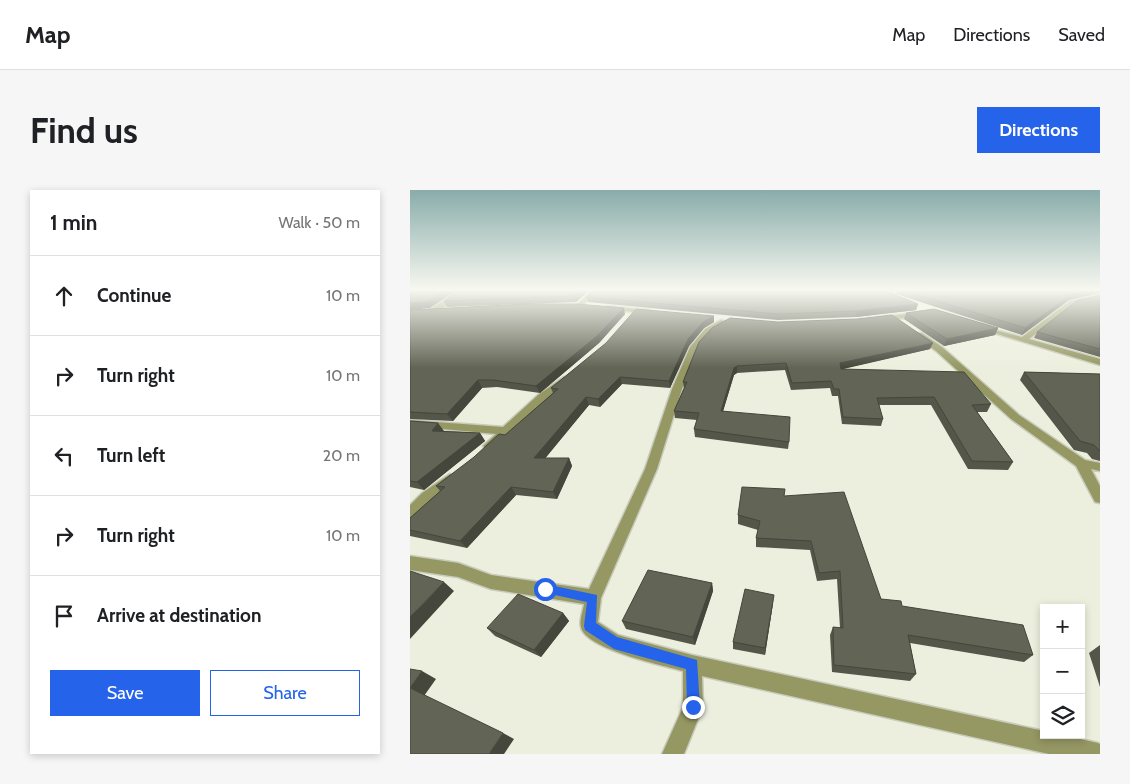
<!DOCTYPE html>
<meta charset="utf-8">
<style>
:root{--surface:#fff;--page:#f6f6f6;--text:#202124;--muted:#757577;--line:#e0e0e0;--accent:#2563eb}
body{margin:0;font-family:Cabin,sans-serif;background:var(--page);color:var(--text)}
.controls{position:absolute;right:15px;bottom:15px;display:grid;overflow:hidden;border-radius:0px;box-shadow:0 2px 8px #0003}
.controls button{width:45px;height:45px;display:grid;place-items:center;padding:0;border:0;border-bottom:1px solid var(--line);background:var(--surface);color:var(--text);font:25px sans-serif}
.stop{position:absolute;width:15px;height:15px;margin:-11px;border:4px solid #2563eb;border-radius:50%;background:#fff}
.stop.end{background:#2563eb;border-color:#fff;box-shadow:0 1px 5px #0008}
.list{margin:0;padding:0;list-style:none}
h2{display:flex;justify-content:space-between;align-items:center;height:65px;margin:0;padding:0 20px;font-size:21px}
h2 small{font-size:16px;font-weight:400;color:var(--muted)}
.list li{display:grid;grid-template-columns:32px 1fr auto;gap:15px;align-items:center;box-sizing:border-box;height:80px;padding:0 20px;border-top:1px solid var(--line)}
.list b{display:block;font-size:19px;white-space:nowrap}
.list em{font-size:16px;font-style:normal;color:var(--muted)}
.actions{display:flex;gap:10px;padding:15px 20px}
.actions a{flex:1;padding:11px 0;border:1px solid var(--accent);border-radius:0px;text-align:center;font-size:18px;color:var(--accent)}
.actions .main{background:var(--accent);color:#fff}
.icon{flex:none;width:28px;height:28px;fill:none;stroke:currentColor;stroke-width:2;stroke-linecap:round;stroke-linejoin:round}
.map{position:relative;flex:none;width:690px;height:564px;overflow:hidden;border-radius:0px}
header{display:flex;align-items:center;gap:30px;box-sizing:border-box;height:70px;padding:0 25px;background:var(--surface);border-bottom:1px solid var(--line)}
header strong{font-size:24px}
nav{display:flex;gap:28px;margin-inline-start:auto;font-size:18px}
.intro{display:flex;align-items:center;justify-content:space-between;box-sizing:border-box;height:120px;padding:0 30px}
h1{margin:0;font-size:35px}
.button{padding:12px 22px;border-radius:0px;background:var(--accent);color:#fff;font-size:18px;font-weight:700}
main{display:flex;gap:30px;padding:0 30px}
aside{flex:1;background:var(--surface);border-radius:0px;box-shadow:0 2px 8px #0003}
.map>svg:first-child{display:block}
</style>
<header>
<strong>Map</strong>
<nav><a>Map</a><a>Directions</a><a>Saved</a></nav>
</header>
<div class="intro"><h1>Find us</h1><a class="button">Directions</a></div>
<main>
<aside>
<h2>1 min<small>Walk · 50 m</small></h2>
<ul class="list">
<li><svg class="icon" aria-label="ahead" viewBox="0 0 24 24"><path d="M12 20V5M6 11l6-6 6 6"/></svg><div><b>Continue</b></div><em>10 m</em></li>
<li><svg class="icon" aria-label="right" viewBox="0 0 24 24"><path d="M7 20v-9h11M14 6l5 5-5 5"/></svg><div><b>Turn right</b></div><em>10 m</em></li>
<li><svg class="icon" aria-label="left" viewBox="0 0 24 24"><path d="M17 20v-9H6M10 6l-5 5 5 5"/></svg><div><b>Turn left</b></div><em>20 m</em></li>
<li><svg class="icon" aria-label="right" viewBox="0 0 24 24"><path d="M7 20v-9h11M14 6l5 5-5 5"/></svg><div><b>Turn right</b></div><em>10 m</em></li>
<li><svg class="icon" aria-label="arrive" viewBox="0 0 24 24"><path d="M6 21V4h12l-3 4 3 4H6"/></svg><div><b>Arrive at destination</b></div></li>
</ul>
<div class="actions"><a class="main">Save</a><a>Share</a></div>
</aside>
<div class="map">
<svg width="690" height="564" viewBox="0 0 690 564">
<rect width="100%" height="100%" fill="#edefde"/>
<g fill="none" stroke-linecap="round" stroke-linejoin="round">
<defs>
<path id="minor" d="M51 99H58L25 124H19V120Z
M183 99H189L171 117H167V115Z
M485 99H494L473 106 470 104Z
M690 105V109L664 114 619 149 690 169V175L567 138 571 136 612 147 660 111Z
M197 116 240 120 244 122 240 124 195 119 194 118Z
M511 122H514V126L471 131 467 129 471 127Z
M311 130 318 132 301 143 288 158 272 199 247 279 191 408 188 432 208 445 282 465 634 541V545H653L688 553 690 554V564H639L292 486 293 517 274 564H252L273 517V481C252 475 175 459 171 437 169 431 173 421 174 414L81 399 48 387 0 380V366L48 373 81 385 179 399 235 279 262 199 280 157 295 139Z
M506 143H512L532 157 609 225 675 270 690 273V281L681 279 690 296V313L685 312 666 276 601 229 526 161 506 147Z
M154 187 159 190 157 192 136 209 83 259 79 260 73 256 86 244 0 236V230L93 237 128 205Z
M40 284 46 288 44 291 22 309 5 328 0 329V315L12 303Z"/>
</defs>
<use href="#minor" stroke="#c9cbbc" stroke-width="3"/>
<use href="#minor" fill="#959863" fill-rule="evenodd"/>
</g>
<path fill="#545649" d="M181 99 166 112 120 114 215 124 189 153 130 203 87 197 72 198 43 231 0 229V120L112 114 37 117 34 111Z
M185 99H483L474 100 508 114 506 120 446 127 368 130 178 112 176 107Z
M487 99H690V105V103L659 110 612 145 486 104Z
M690 105V167L624 148 627 142Z
M496 123 588 138 585 145 534 156 494 129Z
M304 126V132L294 138 279 156 260 198 212 194 190 217 179 215 135 268H159L162 276 147 309 106 305 57 358 0 346V328L30 301 26 296 95 245 143 203 141 198Z
M289 152 520 159 431 179 581 214 577 222H567L603 272 598 280 558 279 521 215H469L473 229 471 236 432 234 428 206H422L420 198 381 200 375 180 327 183 324 185 313 221 379 252 378 259 285 247 284 239 287 230 265 228 264 221 274 199 273 192Z
M614 182 690 184V271L682 269 677 263 664 260 610 190Z
M0 231 34 241 70 243 75 251 14 300 0 297Z
M374 306 471 409 623 465 614 472 500 453 506 484 500 491 422 482 420 445 423 437 430 438 427 389 407 391 400 360 346 357V348L348 340 328 334V325Z
M302 393 303 401 285 455 216 439 212 431Z
M363 413 355 465 323 459V452Z
M153 423 159 431 131 467 85 446 77 438Z
M690 455V497L679 463Z"/>
<path fill="#45463c" d="M37 99H49L20 118 0 120V113Z
M173 99H181L166 112 164 106Z
M687 99H690V103L659 110 612 145 615 138 662 104Z
M508 114 506 120 446 127 447 121Z
M214 118 215 124 189 153 130 203 126 196Z
M304 126V132L294 138 279 156 260 198 259 191 278 149 293 132Z
M588 138 585 145 534 156 537 149Z
M523 153 520 159 429 180 430 173Z
M327 176V183L324 185 311 228V221L324 178Z
M210 187 212 194 190 217 188 209Z
M68 190 72 198 43 231 37 224Z
M176 207 179 215 129 276 124 268Z
M28 233 34 241H22Z
M70 243 75 251 14 300 7 292Z
M159 268 162 276 147 309 143 302Z
M101 297 106 305 57 358 50 351Z
M34 392 44 401 0 449V427Z
M302 393 303 401 285 455 283 447Z
M364 405 363 413 355 465V458Z
M153 423 159 431 131 467 124 460Z
M12 481 26 489 14 506 0 498Z
M93 543 104 549 94 564H79Z"/>
<path fill="#626455" stroke="#45463c" d="M0 99H37L17 112 0 113Z
M50 99H173L164 106 34 111Z
M185 99H471L508 114 447 121 368 124 176 107Z
M489 99H687L662 104 615 138Z
M690 105V159L627 142 668 110Z
M118 114H167L214 118 187 146 126 196 83 190H68L37 224 0 222V120Z
M226 119 304 126 293 132 278 149 259 191 210 187 188 209 176 207 124 268H159L143 302 101 297 50 351 0 340V328L35 297 26 296 64 267 89 244 95 245 148 199 141 198 196 153Z
M524 119 588 138 537 149 496 123Z
M482 125 523 153 430 173 431 179 554 182 581 214 562 215 603 272 562 271 524 207 467 208 473 229 433 227 429 199H424L421 191 382 193 376 173 327 176 324 178 311 221 380 227 379 252 284 239 289 223 264 221 277 192H273L289 152 302 138 320 128 368 132 447 129Z
M614 182 690 184V261L684 255 670 251Z
M0 231 28 233 22 241 70 243 7 292 0 291Z
M332 297 375 299 374 306 434 302 471 409 491 411 492 416 613 435 623 465 498 445 506 484 424 475 423 437 433 438 430 381 409 383 401 351 346 348 350 331 328 325Z
M238 380 302 393 283 447 212 431Z
M0 381 34 392 0 427Z
M335 399 364 405 355 458 323 452Z
M108 404 153 423 124 460 77 438Z
M0 479 12 481 0 498Z
M0 498 93 543 79 564H0Z"/>
<linearGradient id="sky" x2="0" y2="1"><stop stop-color="#89acaa"/><stop offset="0.56" stop-color="#f7f8f0"/><stop offset="1" stop-color="#f7f8f0" stop-opacity="0"/></linearGradient>
<rect width="690" height="178" fill="url(#sky)"/>
<path fill="#2563eb" d="M135 394 187 405 186 433 207 447 287 470 290 517 288 521 283 523 279 521 277 517 276 479 204 459 175 440 174 436 177 412 131 402V395Z"/>
</svg>
<div class="controls">
<button>+</button>
<button>−</button>
<button><svg class="icon" aria-label="layers" viewBox="0 0 24 24"><path d="M12 4l9 5-9 5-9-5zM3 14l9 5 9-5"/></svg></button>
</div>
<div class="stop" style="left:135px;top:399px"></div>
<div class="stop end" style="left:283px;top:517px"></div>
</div>
</main>
